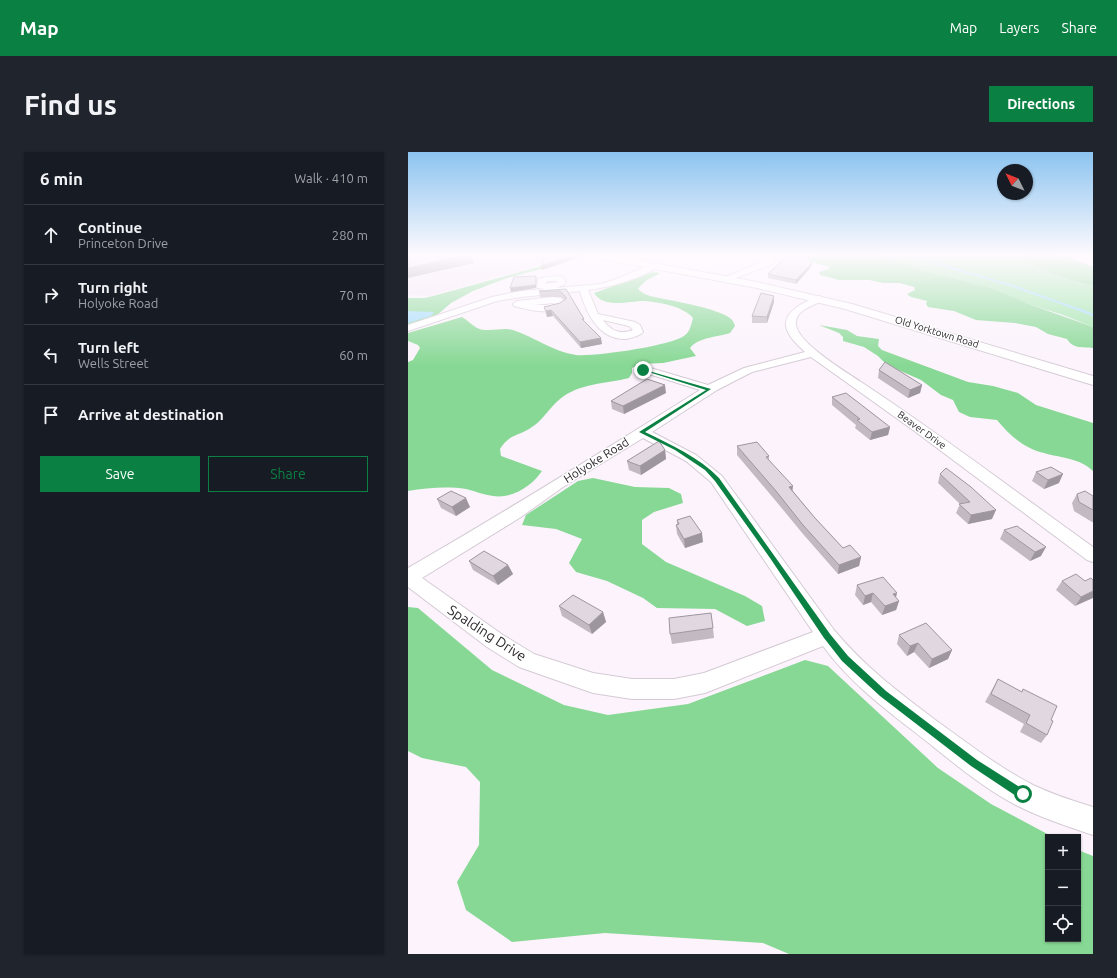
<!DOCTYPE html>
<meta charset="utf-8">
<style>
:root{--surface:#171b24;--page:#20242c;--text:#f1f3f6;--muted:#9ea1a6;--line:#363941;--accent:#0b8043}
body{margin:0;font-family:Ubuntu,sans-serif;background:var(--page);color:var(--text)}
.controls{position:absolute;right:12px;bottom:12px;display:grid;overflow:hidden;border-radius:0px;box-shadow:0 1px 3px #0004}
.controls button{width:36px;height:36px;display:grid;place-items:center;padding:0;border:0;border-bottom:1px solid var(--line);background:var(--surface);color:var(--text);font:20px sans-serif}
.compass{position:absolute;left:589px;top:12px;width:36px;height:36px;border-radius:50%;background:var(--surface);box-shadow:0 1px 3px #0004;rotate:312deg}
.stop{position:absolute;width:12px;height:12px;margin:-9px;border:3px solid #0b8043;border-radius:50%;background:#fff}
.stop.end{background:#0b8043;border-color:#fff;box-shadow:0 1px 4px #0008}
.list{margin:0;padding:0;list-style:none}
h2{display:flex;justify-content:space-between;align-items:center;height:52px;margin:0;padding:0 16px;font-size:17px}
h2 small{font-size:13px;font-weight:400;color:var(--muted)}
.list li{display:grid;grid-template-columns:26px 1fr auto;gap:12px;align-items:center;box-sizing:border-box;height:60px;padding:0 16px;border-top:1px solid var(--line)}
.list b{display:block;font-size:15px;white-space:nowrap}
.list p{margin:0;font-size:13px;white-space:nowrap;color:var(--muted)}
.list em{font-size:13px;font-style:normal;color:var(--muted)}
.actions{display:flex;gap:8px;padding:12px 16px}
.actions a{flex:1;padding:9px 0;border:1px solid var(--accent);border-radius:0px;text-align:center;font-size:14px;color:var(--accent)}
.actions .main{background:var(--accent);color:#fff}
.icon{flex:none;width:22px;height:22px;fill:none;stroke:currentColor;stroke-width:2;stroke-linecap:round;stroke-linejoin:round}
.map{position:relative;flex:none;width:685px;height:802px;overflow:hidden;border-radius:0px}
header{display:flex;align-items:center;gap:24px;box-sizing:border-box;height:56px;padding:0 20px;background:var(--accent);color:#fff}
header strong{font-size:19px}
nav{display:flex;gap:22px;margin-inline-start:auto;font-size:14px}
.intro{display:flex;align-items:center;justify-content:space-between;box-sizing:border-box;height:96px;padding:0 24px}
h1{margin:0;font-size:28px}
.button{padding:10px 18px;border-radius:0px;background:var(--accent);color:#fff;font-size:14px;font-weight:700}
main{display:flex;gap:24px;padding:0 24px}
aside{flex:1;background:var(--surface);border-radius:0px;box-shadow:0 1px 3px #0004}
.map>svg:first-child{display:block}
</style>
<header>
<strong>Map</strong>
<nav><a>Map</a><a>Layers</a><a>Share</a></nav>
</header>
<div class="intro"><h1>Find us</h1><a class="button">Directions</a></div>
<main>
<aside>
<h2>6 min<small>Walk · 410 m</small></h2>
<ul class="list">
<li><svg class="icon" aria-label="ahead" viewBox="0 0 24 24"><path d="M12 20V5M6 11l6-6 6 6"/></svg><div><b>Continue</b><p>Princeton Drive</p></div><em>280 m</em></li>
<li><svg class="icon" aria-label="right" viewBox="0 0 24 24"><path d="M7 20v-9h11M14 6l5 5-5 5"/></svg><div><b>Turn right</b><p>Holyoke Road</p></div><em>70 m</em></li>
<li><svg class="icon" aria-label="left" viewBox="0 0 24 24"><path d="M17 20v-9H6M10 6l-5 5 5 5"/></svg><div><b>Turn left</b><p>Wells Street</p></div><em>60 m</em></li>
<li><svg class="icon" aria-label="arrive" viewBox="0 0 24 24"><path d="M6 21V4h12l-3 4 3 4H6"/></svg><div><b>Arrive at destination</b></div></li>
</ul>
<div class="actions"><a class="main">Save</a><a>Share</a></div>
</aside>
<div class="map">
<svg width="685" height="802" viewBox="0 0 685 802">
<rect width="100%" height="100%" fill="#fcf3fc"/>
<path fill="#f4e5f5" d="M0 102H171L21 144 0 143Z"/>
<path fill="#9ce4a7" d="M468 102H609C632 120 657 127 685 134V175L655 163 517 119Z"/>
<path fill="#87d894" d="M408 102H468L517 119 585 137 618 151 685 175V196C675 195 665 197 659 187L640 182 628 175 607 171 568 168 546 159 520 155 518 152 519 149 503 145 499 142 507 138 506 135 492 131H475L461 128H431L412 123 411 120 421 117 422 115 400 109Z
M609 102H652L685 115V134C657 127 632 120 609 102Z
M173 103 176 104 149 113 99 126 65 139 43 151 28 164 0 172V146H16L25 144Z
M249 120 251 122C243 125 235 130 230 137 236 144 248 145 256 147 272 150 310 157 322 166 325 168 326 171 327 174L322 181C310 185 291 185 282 196L288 204 255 211 233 212 224 216V221L221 226C198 232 171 231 152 247 141 256 135 268 124 275 111 284 101 282 92 297L93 304 134 319C124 334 104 347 85 344 76 343 67 339 58 337 39 334 19 336 0 339V210L5 208 12 196 10 193 0 189V181L54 165C59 168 64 173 69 176 80 181 94 175 105 178 127 185 145 200 168 203 185 205 261 194 276 184 282 180 283 173 285 166 275 154 251 150 236 149 221 149 196 157 186 141L242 121Z
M411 173 439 178 449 184 471 187 470 194 474 198 560 230 585 234 610 241 628 253 685 271V319C672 306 653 306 636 301 616 296 602 284 589 268L562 265 551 260 545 248 533 243 513 228 479 213 470 204 456 195 435 189V185L431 181Z
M185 326 227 335 261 336 273 342 275 351 246 360 234 368V392L258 410 337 444 354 454 357 469 339 474 307 457 249 456 235 446 199 429 168 420 161 411 174 387 148 377 114 373 118 363 170 329Z
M0 455 10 456 84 518 156 553 200 563 280 552 397 508 420 514 530 616 583 652 645 685H640V787H670V698L685 704V802H381L355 791 197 781 104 790 58 758 49 730 71 693 72 630 58 615 14 606 0 599Z"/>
<path fill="#a2dbfc" d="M0 159 26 160 23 164 0 171Z"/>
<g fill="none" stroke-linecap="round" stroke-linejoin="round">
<path stroke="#a2dbfc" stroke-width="2" d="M496 102 605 134 672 158"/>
<path stroke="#a2dbfc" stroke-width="2.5" d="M670 157 685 163"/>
<defs>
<path id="minor" d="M360 102H367L366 109 362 113 320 129H314L313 127 356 109 358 108Z
M654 102H664L685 109V114Z
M243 112H246L250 114C237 126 198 136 180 138L190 162 227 170 232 173 235 180C231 184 223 186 218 187 191 188 178 161 172 139L113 145 89 149 0 179V173L84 145 113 139 138 137 130 136 129 134 130 127 138 125 154 124 158 130 155 133 148 136 193 132 209 127ZM139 129H149L150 130 137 132ZM195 168 221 174 225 178C212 183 203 179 195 168Z
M412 144 416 147 415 149C405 153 386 159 388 173 390 191 438 220 453 230 532 282 608 340 685 395V410L679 408 505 278 403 205 344 220 309 238 244 280 288 303 314 324 426 478C456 514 489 539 526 567 558 590 590 615 625 633 644 642 665 649 685 655V683C658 674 631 665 606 652 576 636 548 613 522 592 484 562 444 534 415 494L297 541 266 547H224L185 541 111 515 79 495 0 435V416C99 359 195 299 292 238L231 219 229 217 231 215H239L300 233 336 216 397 200C390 193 380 185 378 174 376 158 400 148 412 144ZM235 286 278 309 303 330 405 480 296 521 266 527H224L185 521 126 502 95 483 14 426 113 365 155 335Z
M145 145 153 146 158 151C146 165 121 158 106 154L105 152 109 149ZM148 151 138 153H126L145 151Z"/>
<path id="major" d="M179 102H196L349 130 444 152 685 224V233L437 157 349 136 183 105Z"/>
</defs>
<use href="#minor" stroke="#d4cbd4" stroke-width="2"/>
<use href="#major" stroke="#d4cbd4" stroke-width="2"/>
<use href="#minor" fill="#fff" fill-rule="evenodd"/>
<use href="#major" fill="#fff" fill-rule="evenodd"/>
</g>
<path fill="#c2b9c2" d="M115 102H178V103L134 118 133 114 135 108Z
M379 102H399L403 115 388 132 360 126V122L379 104Z
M158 137 176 167V169L194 192 173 196 145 164 139 165 136 155 152 151 157 148 153 145H132L131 139Z
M366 144V150L359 171H344V164Z
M471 218 514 233 512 241 500 246 470 226Z
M258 241 216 262 204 257 203 249Z
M424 245 482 275 480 283 462 288 447 276 448 273 424 253Z
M329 294 361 304V308L385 339 407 366 435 396 453 405 451 414 430 422 395 382 367 348 329 303Z
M257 298 258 307 233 323 221 318 219 309Z
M628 320 651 331 636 337 624 329Z
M532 322 584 367 560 372 548 361 552 352 530 331Z
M669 342 685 344V370H684L666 359 664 351Z
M29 347 62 355 48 364 33 356Z
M269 368 295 390 277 396 269 382 268 373H269Z
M596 378 633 404 622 409 592 387Z
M61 409 100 413 105 422 90 433 65 418Z
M685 428 667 454 648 438 654 429H677Z
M449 433 491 449 488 458 474 463 463 450 455 453 447 443Z
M151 454 195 460 198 470 184 482 154 464Z
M305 476 306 486 264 492 262 482Z
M491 483 544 498 540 507 521 516 506 500 499 504 489 492Z
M590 527 613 540 615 537 643 568 639 583 633 591 612 580 616 572 577 550Z"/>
<path fill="#9e969e" d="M63 102 66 111 0 126V116Z
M169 102H178V103L134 118 133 114Z
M404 111 403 115 388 132V128Z
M128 124V136L103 140 102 136Z
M366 144V150L359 171V165Z
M143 158 145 164 139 165 138 159Z
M193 186 194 192 173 196 172 190Z
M257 233 258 241 216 262 215 254Z
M514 233 512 241 500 246 502 238Z
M482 275 480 283 462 288 464 280Z
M257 298 258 307 233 323 232 314Z
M655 322 651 331 636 337 640 328Z
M385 334 384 343 381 335Z
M58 346 62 355 48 364 44 355Z
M588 358 584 367 560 372 563 363Z
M294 381 295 390 277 396 276 387Z
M638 395 633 404 622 409 627 400Z
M453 405 451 414 430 422 431 413Z
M100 413 105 422 90 433 85 424Z
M685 439V446L667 454 673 445Z
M465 441 463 450 455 453 457 444Z
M489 441 487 450 485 442Z
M491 449 488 458 474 463 477 454Z
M195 460 198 470 184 482 181 473Z
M510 491 506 500 499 504 502 494Z
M544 498 540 507 521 516 524 507Z"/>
<path fill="#e1d7e1" stroke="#9e969e" d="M0 102H63L0 116Z
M128 102H169L133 114 137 104Z
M380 102H399L404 111 388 128 360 122 380 103Z
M128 124V133L102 136 106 125Z
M158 137 176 167H174L193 186 172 190 143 158 138 159 136 155 152 151 158 147V145L152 139H131Z
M353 141 366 144 359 165 344 164Z
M477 210 514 233 502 238 471 218Z
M239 227 257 233 215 254 203 249Z
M438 241 482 275 464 280 449 268 452 267 424 245Z
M251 289 257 298 232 314 219 309Z
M349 290 361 304 358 305 385 334 381 335 407 366 435 396 442 393 453 405 431 413 395 373 368 339 329 294Z
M643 315 655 322 640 328 628 320Z
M538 316 563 335 588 358 563 363 551 352 562 350 532 322Z
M43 339 58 346 44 355 29 347Z
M677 339 685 344V358L671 350 669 342Z
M282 364 294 381 276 387 268 373 271 372 269 368Z
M609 374 638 395 627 400 596 378Z
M76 399 100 413 85 424 61 409Z
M668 422 677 429 683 426 685 428V439L673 445 654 429Z
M475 425 489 441 485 442 491 449 477 454 465 441 457 444 449 433Z
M165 443 195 460 181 473 151 454Z
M303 461 305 476 262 482 261 466Z
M518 471 544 498 524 507 510 491 502 494 491 483Z
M590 527 614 540 615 537 649 554 643 568 645 569 639 583 618 571 622 563 583 542Z"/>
<linearGradient id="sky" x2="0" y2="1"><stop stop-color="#8cc4f0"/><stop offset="0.48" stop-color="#fefafe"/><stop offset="1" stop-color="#fefafe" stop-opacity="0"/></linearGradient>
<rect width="685" height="214" fill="url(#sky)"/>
<path fill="#0b8043" d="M234 217 303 237 237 280C263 293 291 305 311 326L422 482 440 504 478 539 569 608 618 639 620 642 618 646 615 647 611 646 563 614 472 544 434 509 416 486 362 406 307 329 297 318 267 298 231 280 298 238 234 218Z"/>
<g text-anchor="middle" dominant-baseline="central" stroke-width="3" stroke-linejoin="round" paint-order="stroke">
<g font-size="10" fill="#2d292d" stroke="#fff">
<text transform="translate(529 180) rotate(17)">Old Yorktown Road</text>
<text transform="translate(514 278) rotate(36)">Beaver Drive</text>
</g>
<g font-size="12" fill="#2d292d" stroke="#fff">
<text transform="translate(188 308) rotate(-32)">Holyoke Road</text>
</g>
<g font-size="14" fill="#2d292d" stroke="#fff">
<text transform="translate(79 481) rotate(33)">Spalding Drive</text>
</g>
</g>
</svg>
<div class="controls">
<button>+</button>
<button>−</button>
<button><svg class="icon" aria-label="locate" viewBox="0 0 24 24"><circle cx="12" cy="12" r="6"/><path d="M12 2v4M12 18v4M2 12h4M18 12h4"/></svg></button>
</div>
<svg class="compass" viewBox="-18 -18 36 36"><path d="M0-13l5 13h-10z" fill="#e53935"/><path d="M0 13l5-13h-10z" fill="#9ea1a6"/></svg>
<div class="stop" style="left:615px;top:642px"></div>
<div class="stop end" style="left:235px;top:218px"></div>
</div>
</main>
